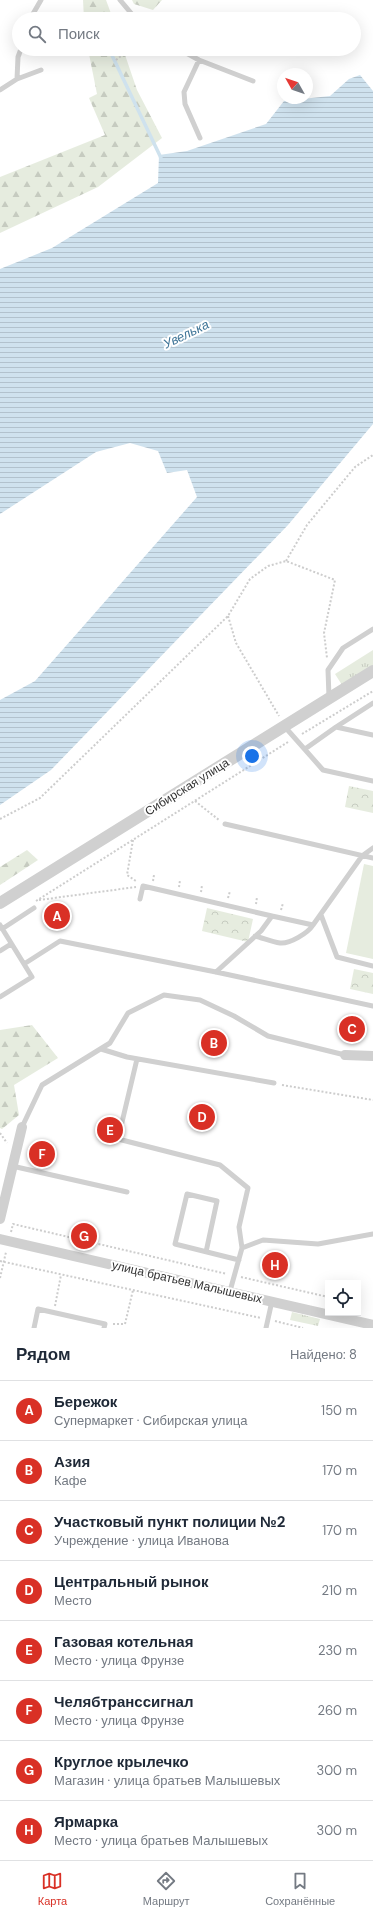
<!DOCTYPE html>
<html lang="ru">
<meta charset="utf-8">
<style>
:root{--surface:#fff;--page:#f2f2f3;--text:#1f2937;--muted:#747a83;--line:#e0e1e3;--accent:#d93025}
body{margin:0;font-family:"DM Sans",sans-serif;background:var(--page);color:var(--text)}
.controls{position:absolute;right:12px;bottom:12px;display:grid;overflow:hidden;border-radius:0px;box-shadow:0 4px 16px #0002}
.controls button{width:36px;height:36px;display:grid;place-items:center;padding:0;border:0;border-bottom:1px solid var(--line);background:var(--surface);color:var(--text);font:20px sans-serif}
.compass{position:absolute;left:277px;top:68px;width:36px;height:36px;border-radius:50%;background:var(--surface);box-shadow:0 4px 16px #0002;rotate:310deg}
.you{position:absolute;left:252px;top:756px;width:14px;height:14px;margin:-10px;border:3px solid #fff;border-radius:50%;background:#1a73e8;box-shadow:0 0 0 6px #1a73e833}
.badge{display:grid;place-items:center;width:26px;height:26px;border-radius:50%;background:var(--accent);color:#fff;font-size:13px;font-weight:700}
.pin{position:absolute;translate:-50% -50%;border:2px solid #fff;box-shadow:0 1px 4px #0006}
.list{margin:0;padding:0;list-style:none}
h2{display:flex;justify-content:space-between;align-items:center;height:52px;margin:0;padding:0 16px;font-size:17px}
h2 small{font-size:13px;font-weight:400;color:var(--muted)}
.list li{display:grid;grid-template-columns:26px 1fr auto;gap:12px;align-items:center;box-sizing:border-box;height:60px;padding:0 16px;border-top:1px solid var(--line)}
.list b{display:block;font-size:15px;white-space:nowrap}
.list p{margin:0;font-size:13px;white-space:nowrap;color:var(--muted)}
.list em{font-size:13px;font-style:normal;color:var(--muted)}
.icon{flex:none;width:22px;height:22px;fill:none;stroke:currentColor;stroke-width:2;stroke-linecap:round;stroke-linejoin:round}
.map{position:relative;flex:none;width:373px;height:1328px;overflow:hidden}
.search{position:absolute;background:var(--surface);box-shadow:0 4px 16px #0002;left:12px;right:12px;top:12px;height:44px;display:flex;align-items:center;gap:10px;box-sizing:border-box;padding:0 14px;border-radius:22px;color:var(--muted);font-size:15px}
.sheet{height:532px;background:var(--surface)}
nav{display:flex;justify-content:space-around;align-items:center;box-sizing:border-box;height:56px;border-top:1px solid var(--line);background:var(--surface);font-size:11px;color:var(--muted)}
nav a{display:grid;justify-items:center;gap:2px}
nav .on{color:var(--accent)}
.map>svg:first-child{display:block}
</style>
<div class="map">
<svg width="373" height="1328" viewBox="0 0 373 1328">
<defs>
<pattern id="grass-tufts" width="24" height="20" patternUnits="userSpaceOnUse"><rect width="24" height="20" fill="#e6ecdf"/><path d="M3 7l-1-3M5 7V3M7 7l1-3M15 17l-1-3M17 17v-4M19 17l1-3" fill="none" stroke="#c6cbc0"/></pattern>
<pattern id="forest-firs" width="22" height="20" patternUnits="userSpaceOnUse"><rect width="22" height="20" fill="#e6ecdf"/><path d="M5 1l3.5 6h-7zM16 11l3.5 6h-7z" fill="#c6cbc0"/></pattern>
<pattern id="park-crowns" width="20" height="18" patternUnits="userSpaceOnUse"><rect width="20" height="18" fill="#e6ecdf"/><path d="M2 6a3 3 0 1 1 6 0M12 15a3 3 0 1 1 6 0" fill="none" stroke="#c6cbc0"/></pattern>
<pattern id="water-rules" width="6" height="5" patternUnits="userSpaceOnUse"><rect width="6" height="5" fill="#cfe2ee"/><path d="M0 2.5h6" fill="none" stroke="#b2c2cd"/></pattern>
</defs>
<rect width="100%" height="100%" fill="#fff"/>
<path fill="url(#grass-tufts)" d="M373 650V665L342 685 335 674Z
M292 1312 320 1319 318 1326 290 1320Z"/>
<path fill="url(#forest-firs)" d="M83 0H106L113 19H84Z
M132 0H162L153 10 134 4Z
M88 49H123L137 90 162 138 98 187 0 233V177L105 135 89 98 97 94Z
M27 850 38 860 0 885V867Z
M32 1025 58 1058 14 1085 19 1115 2 1129 0 1128V1030Z"/>
<path fill="url(#park-crowns)" d="M349 786 373 791V813L345 807Z
M207 908 253 919 248 942 202 931Z
M354 969 373 973V994L350 989Z"/>
<path fill="#e6ecdf" d="M364 864 373 866V959L346 953Z"/>
<path fill="url(#water-rules)" d="M360 75 373 91V424L288 525 51 770 0 805V700L35 681 197 497 187 470 167 473 158 451 130 443 96 452 0 514V269L52 248 158 183 159 155 187 151 266 124 284 101 330 96 349 79Z"/>
<g fill="none" stroke-linecap="round" stroke-linejoin="round">
<path stroke="#cfe2ee" stroke-width="3.5" d="M109 49 161 158"/>
<path stroke="#cdcdcd" stroke-width="2" stroke-dasharray="2 2" stroke-linecap="butt" d="M116 60 121 56 123 49
M286 561 307 525 355 467 373 455
M228 616 236 643 279 716
M302 734 373 691
M195 801 219 820
M0 819 40 798 228 616 250 579 268 566 286 561 335 580 324 633 327 658
M133 840 127 875 136 881
M153 881 154 875
M179 887 180 880
M201 892 202 885
M228 898 230 891
M39 900 136 887
M36 901 288 742
M256 904 257 897
M281 910 283 903
M282 1085 373 1100
M0 1133 7 1143
M11 1232 13 1224 227 1274
M0 1261 261 1318
M241 1277 328 1297
M0 1278 6 1252
M55 1306 61 1275
M275 1321 303 1328
M113 1324H125L133 1290"/>
<path stroke="#d0d0d0" stroke-width="5" d="M120 0 136 19
M30 19 41 0
M179 49 199 60 253 81
M199 60 184 92 185 104 200 138
M17 79 18 57 21 49
M0 90 17 79 41 70
M329 697 328 670 343 648 373 629
M285 727 323 770 373 781
M336 727 373 703
M305 749 336 727 373 735
M225 824 373 858
M140 899 143 886 272 916
M321 915 337 957 373 966
M0 925 32 977 0 997
M2 929 34 908
M255 936C263 938 272 942 280 943 290 944 308 933 313 925
M0 951 11 944
M24 964 60 941 216 972 373 1006
M216 972 261 931 272 916 313 925 362 856 373 848
M101 1049 127 1057 274 1083
M137 1059 118 1139 220 1165 248 1188 239 1227 242 1248 230 1291
M22 1127 42 1085 110 1043 128 1013 164 995 200 1000 234 1016 268 1036 345 1055
M12 1166 127 1192
M242 1248 263 1240 318 1244 373 1234
M206 1252 217 1201 187 1194 175 1244 239 1260
M34 1328 38 1309 105 1324 104 1328
M266 1328 272 1301"/>
<path stroke="#d0d0d0" stroke-width="10" d="M345 1055 373 1056
M0 1219 22 1127
M0 1239 373 1325"/>
<path stroke="#d0d0d0" stroke-width="12" d="M0 903 373 671"/>
</g>
<g text-anchor="middle" dominant-baseline="central" stroke-width="4" stroke-linejoin="round" paint-order="stroke">
<g font-size="12" fill="#333" stroke="#fff">
<text transform="translate(187 787) rotate(-32)">Сибирская улица</text>
<text transform="translate(187 1282) rotate(13)">улица братьев Малышевых</text>
</g>
<g font-size="13" font-style="italic" fill="#3f7597" stroke="#fff">
<text transform="translate(186 334) rotate(-26)">Увелька</text>
</g>
</g>
</svg>
<div class="controls">
<button><svg class="icon" aria-label="locate" viewBox="0 0 24 24"><circle cx="12" cy="12" r="6"/><path d="M12 2v4M12 18v4M2 12h4M18 12h4"/></svg></button>
</div>
<svg class="compass" viewBox="-18 -18 36 36"><path d="M0-13l5 13h-10z" fill="#e53935"/><path d="M0 13l5-13h-10z" fill="#747a83"/></svg>
<div class="you"></div>
<div class="pin badge" style="left:57px;top:916px">A</div>
<div class="pin badge" style="left:214px;top:1043px">B</div>
<div class="pin badge" style="left:352px;top:1029px">C</div>
<div class="pin badge" style="left:202px;top:1117px">D</div>
<div class="pin badge" style="left:110px;top:1130px">E</div>
<div class="pin badge" style="left:42px;top:1154px">F</div>
<div class="pin badge" style="left:84px;top:1236px">G</div>
<div class="pin badge" style="left:275px;top:1265px">H</div>
<div class="search"><svg class="icon" aria-label="search" viewBox="0 0 24 24"><circle cx="10" cy="10" r="6"/><path d="M15 15l6 6"/></svg>Поиск</div>
</div>
<section class="sheet">
<h2>Рядом<small>Найдено: 8</small></h2>
<ul class="list">
<li><span class="badge">A</span><div><b>Бережок</b><p>Супермаркет · Сибирская улица</p></div><em>150 m</em></li>
<li><span class="badge">B</span><div><b>Азия</b><p>Кафе</p></div><em>170 m</em></li>
<li><span class="badge">C</span><div><b>Участковый пункт полиции №2</b><p>Учреждение · улица Иванова</p></div><em>170 m</em></li>
<li><span class="badge">D</span><div><b>Центральный рынок</b><p>Место</p></div><em>210 m</em></li>
<li><span class="badge">E</span><div><b>Газовая котельная</b><p>Место · улица Фрунзе</p></div><em>230 m</em></li>
<li><span class="badge">F</span><div><b>Челябтранссигнал</b><p>Место · улица Фрунзе</p></div><em>260 m</em></li>
<li><span class="badge">G</span><div><b>Круглое крылечко</b><p>Магазин · улица братьев Малышевых</p></div><em>300 m</em></li>
<li><span class="badge">H</span><div><b>Ярмарка</b><p>Место · улица братьев Малышевых</p></div><em>300 m</em></li>
</ul>
</section>
<nav>
<a class="on"><svg class="icon" aria-label="map" viewBox="0 0 24 24"><path d="M3 6l6-2 6 2 6-2v14l-6 2-6-2-6 2zM9 4v14M15 6v14"/></svg>Карта</a>
<a><svg class="icon" aria-label="directions" viewBox="0 0 24 24"><path d="M12 3l9 9-9 9-9-9zM9 14v-3h6M13 9l2 2-2 2"/></svg>Маршрут</a>
<a><svg class="icon" aria-label="saved" viewBox="0 0 24 24"><path d="M7 4h10v16l-5-4-5 4z"/></svg>Сохранённые</a>
</nav>
